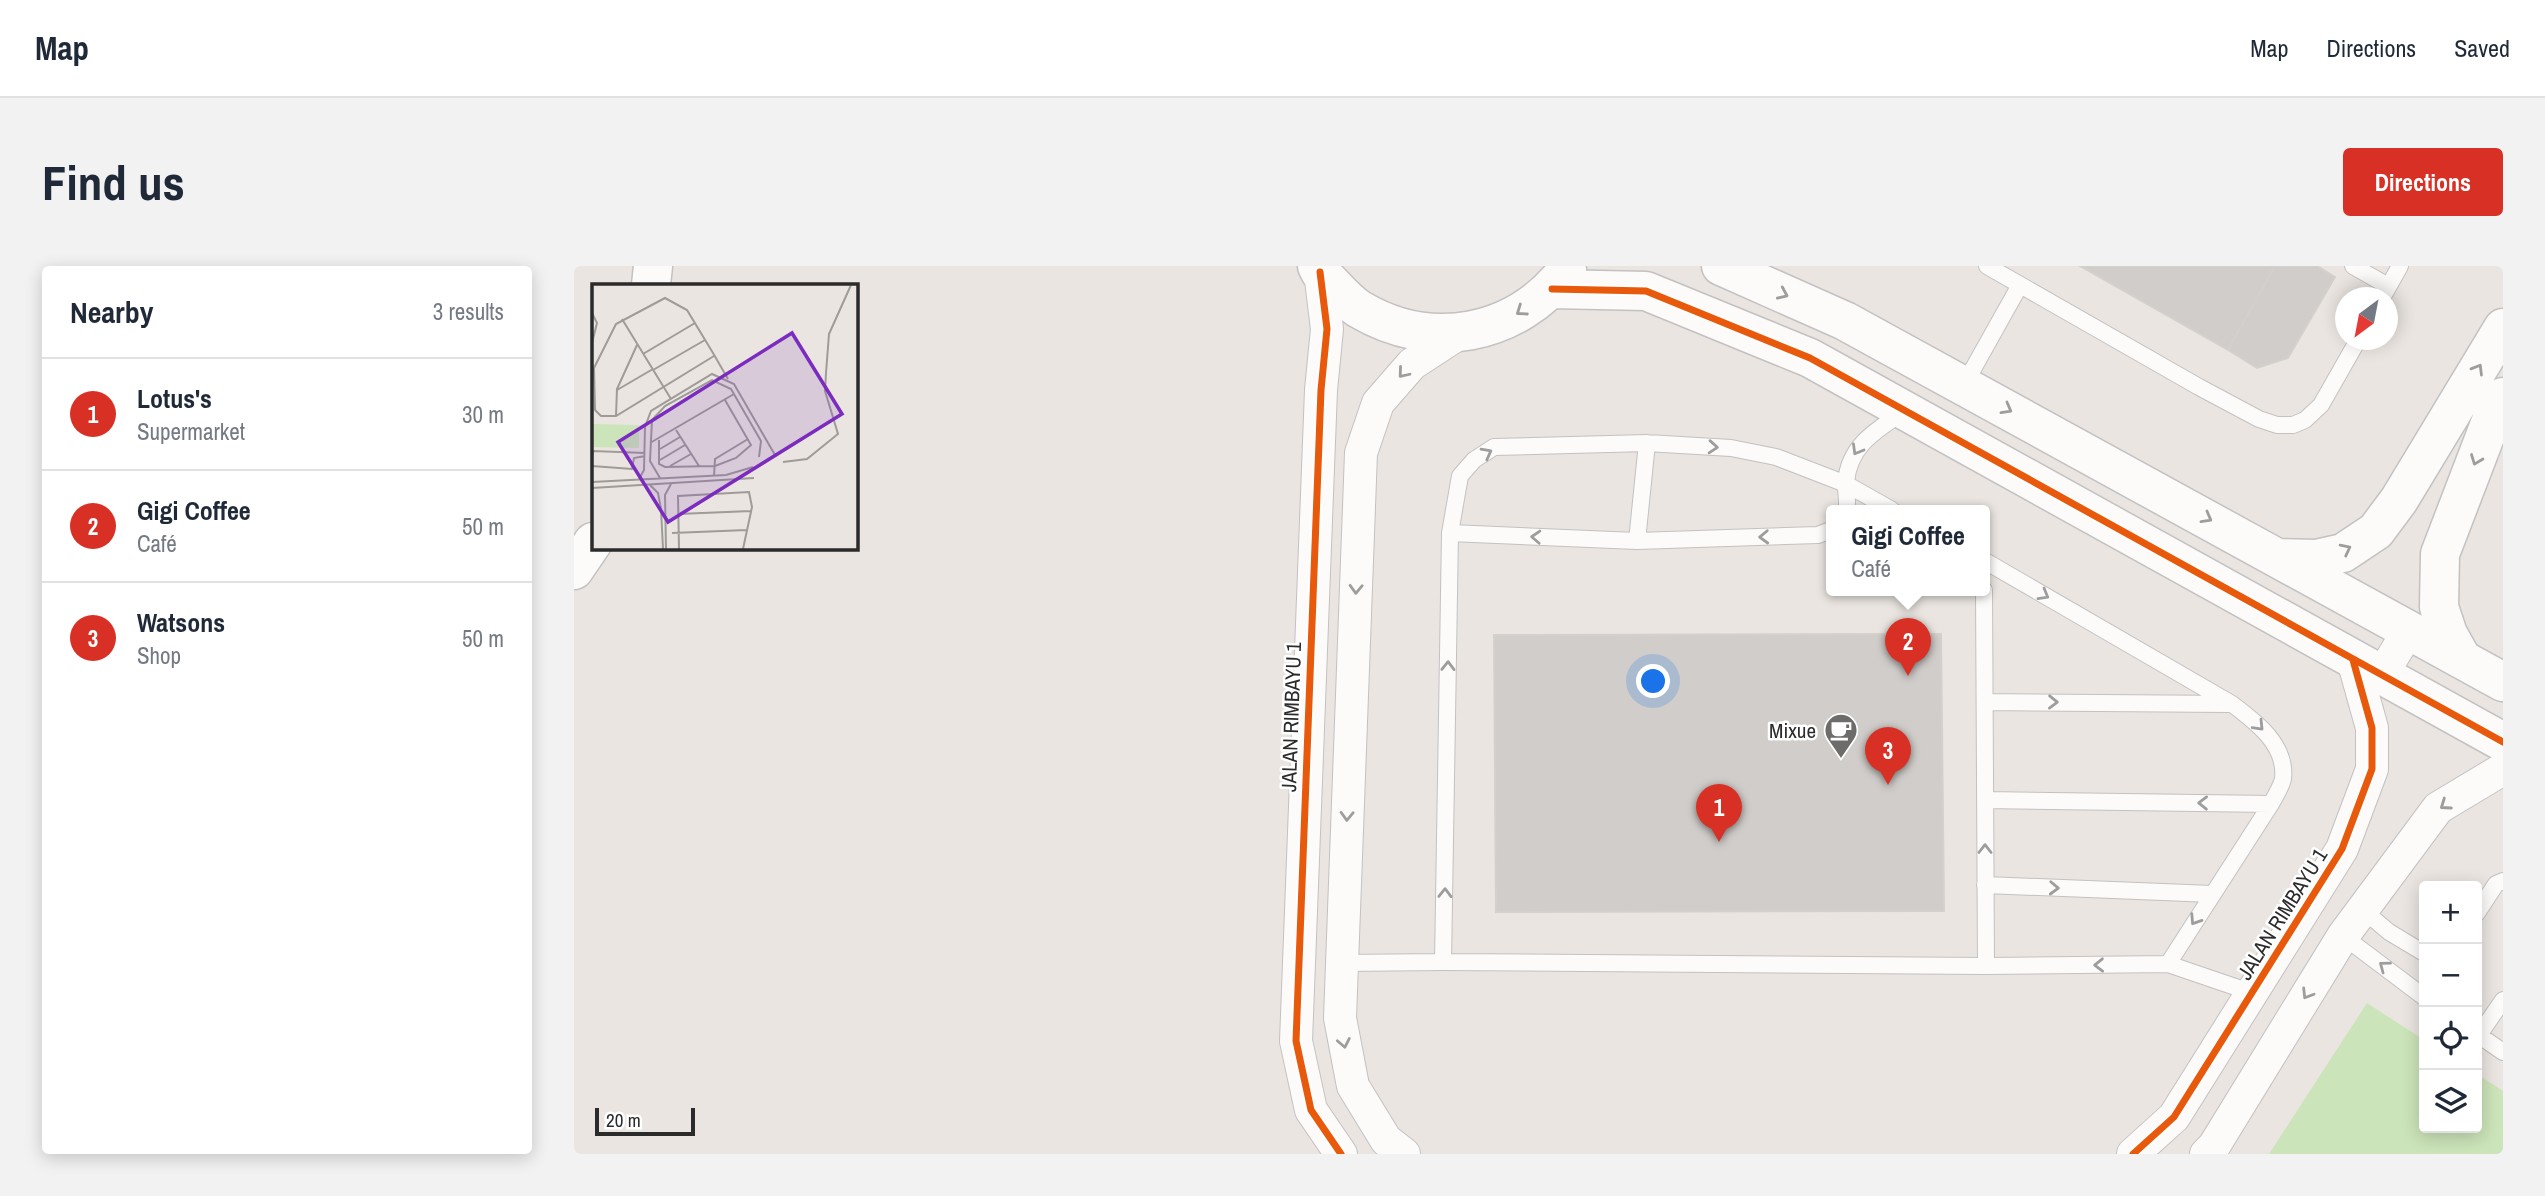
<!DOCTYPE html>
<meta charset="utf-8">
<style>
:root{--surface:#fff;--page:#f2f2f3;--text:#1f2937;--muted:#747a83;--line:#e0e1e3;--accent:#d93025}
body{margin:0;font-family:"Archivo Narrow",sans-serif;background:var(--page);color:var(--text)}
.controls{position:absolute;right:21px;bottom:21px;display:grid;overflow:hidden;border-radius:7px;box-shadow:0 4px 18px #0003}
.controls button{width:63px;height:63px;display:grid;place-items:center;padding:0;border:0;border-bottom:2px solid var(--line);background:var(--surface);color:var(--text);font:35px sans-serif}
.compass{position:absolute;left:1761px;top:21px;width:63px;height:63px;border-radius:50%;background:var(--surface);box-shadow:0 4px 18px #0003;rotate:212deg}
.scale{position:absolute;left:21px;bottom:18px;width:100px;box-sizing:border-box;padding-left:7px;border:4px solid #2b2b2b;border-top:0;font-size:19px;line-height:24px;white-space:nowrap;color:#2b2b2b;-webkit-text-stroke:5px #fff;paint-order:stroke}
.you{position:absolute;left:1080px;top:416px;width:24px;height:24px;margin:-18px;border:5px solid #fff;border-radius:50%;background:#1a73e8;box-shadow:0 0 0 10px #1a73e833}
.badge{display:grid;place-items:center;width:46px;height:46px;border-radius:50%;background:var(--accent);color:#fff;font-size:23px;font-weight:700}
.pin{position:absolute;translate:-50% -58px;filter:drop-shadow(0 2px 4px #0008)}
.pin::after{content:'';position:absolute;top:37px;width:24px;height:21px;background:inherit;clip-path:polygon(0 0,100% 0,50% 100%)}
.popup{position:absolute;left:1252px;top:239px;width:164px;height:91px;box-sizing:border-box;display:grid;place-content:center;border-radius:7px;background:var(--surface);filter:drop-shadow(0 2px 5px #0005);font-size:23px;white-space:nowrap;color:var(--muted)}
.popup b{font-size:26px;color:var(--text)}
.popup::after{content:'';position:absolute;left:50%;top:100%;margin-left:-14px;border:14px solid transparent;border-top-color:var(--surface)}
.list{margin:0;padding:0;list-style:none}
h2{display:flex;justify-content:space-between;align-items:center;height:91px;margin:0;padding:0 28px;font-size:30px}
h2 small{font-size:23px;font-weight:400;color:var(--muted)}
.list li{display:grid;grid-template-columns:46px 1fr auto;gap:21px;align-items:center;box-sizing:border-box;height:112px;padding:0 28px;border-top:2px solid var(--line)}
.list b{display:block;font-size:26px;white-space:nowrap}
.list p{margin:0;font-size:23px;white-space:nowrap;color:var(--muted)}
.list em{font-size:23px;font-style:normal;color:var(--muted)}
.icon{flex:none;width:38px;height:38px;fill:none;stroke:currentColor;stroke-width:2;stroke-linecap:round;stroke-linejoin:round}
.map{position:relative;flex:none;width:1929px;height:888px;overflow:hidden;border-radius:7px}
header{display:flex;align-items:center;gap:42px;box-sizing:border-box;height:98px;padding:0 35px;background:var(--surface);border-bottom:2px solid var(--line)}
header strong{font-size:33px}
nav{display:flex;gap:38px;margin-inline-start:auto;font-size:24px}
.intro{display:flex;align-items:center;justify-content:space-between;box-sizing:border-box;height:168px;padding:0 42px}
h1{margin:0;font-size:49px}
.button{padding:18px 32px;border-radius:7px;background:var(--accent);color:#fff;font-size:24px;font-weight:700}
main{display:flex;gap:42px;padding:0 42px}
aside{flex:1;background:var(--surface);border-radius:7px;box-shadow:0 4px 18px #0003}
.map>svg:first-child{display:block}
</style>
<header>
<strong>Map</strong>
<nav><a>Map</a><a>Directions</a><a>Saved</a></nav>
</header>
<div class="intro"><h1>Find us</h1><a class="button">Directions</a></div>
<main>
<aside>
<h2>Nearby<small>3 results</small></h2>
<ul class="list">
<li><span class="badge">1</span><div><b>Lotus's</b><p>Supermarket</p></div><em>30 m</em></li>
<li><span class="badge">2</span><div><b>Gigi Coffee</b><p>Café</p></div><em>50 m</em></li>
<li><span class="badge">3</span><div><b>Watsons</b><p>Shop</p></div><em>50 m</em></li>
</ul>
</aside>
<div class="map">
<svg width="1929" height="888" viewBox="0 0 1929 888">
<rect width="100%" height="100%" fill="#eae5e0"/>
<path fill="#cce4b9" d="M1793 737 1850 774V862H1903V808L1929 825V888H1695Z"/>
<path fill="#d0cdca" stroke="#d4d1cc" stroke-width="2" d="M1506 0H1701L1654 84Z
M1701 0H1743L1761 11 1714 92 1683 102 1654 84Z
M1367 368 1370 645 922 646 920 369Z"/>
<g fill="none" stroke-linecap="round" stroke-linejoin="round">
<defs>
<path id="lane" d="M1413 0 1625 121 1685 153 1703 159H1719L1731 154 1747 139 1784 74
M1779 0 1814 20
M1808 32 1826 0
M1390 119 1446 19
M1272 244C1275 235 1271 226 1272 216 1275 180 1301 165 1329 146
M876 267 1063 275 1244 269 1257 264
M1063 275 1073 177
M1411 295 1658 438C1682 456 1713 479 1709 513 1707 521 1701 531 1697 538L1594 698
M1410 324 1412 700
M1411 436 1657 438
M1411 534 1697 538
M1411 619 1638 628
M1789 644 1815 666 1850 687
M1903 647 1922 618 1929 615
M1769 670 1850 731
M869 696 876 267 886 210 900 194 920 181 1073 177 1157 182 1202 191 1272 218 1318 244
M768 697 869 696 1412 700 1594 698 1679 727
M1903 768 1929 786
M1905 769 1929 734"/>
<path id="street" d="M746 6 753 63 747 124 722 775 737 844 767 888
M1807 410 1835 364
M830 888 812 874 779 820 766 752 787 187 804 137 838 98 884 68
M1559 888 1600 851 1768 583 1798 503V462L1779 394
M1632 888 1640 880 1769 670 1864 542 1929 503"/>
<path id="secondary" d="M743 0 746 6C758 17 771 34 785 43 857 86 942 70 993 4
M1147 0 1271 55 1929 416
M77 19 79 0
M978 23 1072 25 1236 92 1929 476
M1706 292 1742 293 1769 287 1802 265 1825 234 1929 62
M0 304 19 276
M1888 393 1874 368 1865 341 1866 288 1920 147 1929 131"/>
</defs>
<use href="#lane" stroke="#c3c1c2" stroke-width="18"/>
<use href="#street" stroke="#c3c1c2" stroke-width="34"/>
<use href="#secondary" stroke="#c3c1c2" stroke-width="41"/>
<use href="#lane" stroke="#fcfbfa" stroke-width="16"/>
<use href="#street" stroke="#fcfbfa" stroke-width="32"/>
<use href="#secondary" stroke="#fcfbfa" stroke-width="38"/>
<defs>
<path id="cycleway" d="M746 6 753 63 747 124 722 775 737 844 767 888
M978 23 1072 25 1236 92 1929 476
M1559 888 1600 851 1768 583 1798 503V462L1779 394"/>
</defs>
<use href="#cycleway" stroke="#fff" stroke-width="11"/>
<use href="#cycleway" stroke="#e8590c" stroke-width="7"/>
</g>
<defs><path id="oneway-chevron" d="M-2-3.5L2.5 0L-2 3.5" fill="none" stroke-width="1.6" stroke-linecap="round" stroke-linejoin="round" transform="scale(1.75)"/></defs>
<g stroke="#9e9d9d">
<use href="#oneway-chevron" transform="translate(1209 28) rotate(24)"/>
<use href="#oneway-chevron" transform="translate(947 45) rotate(145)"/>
<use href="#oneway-chevron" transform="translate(1904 103) rotate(-59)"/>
<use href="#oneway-chevron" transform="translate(829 107) rotate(130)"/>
<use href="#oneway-chevron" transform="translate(1433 143) rotate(29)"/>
<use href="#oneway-chevron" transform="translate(1139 181) rotate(4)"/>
<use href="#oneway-chevron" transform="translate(1283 184) rotate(120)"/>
<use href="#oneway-chevron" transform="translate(913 187) rotate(-28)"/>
<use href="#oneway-chevron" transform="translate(1902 194) rotate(111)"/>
<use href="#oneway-chevron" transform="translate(1633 252) rotate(29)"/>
<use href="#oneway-chevron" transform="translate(962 271) rotate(-177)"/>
<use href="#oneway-chevron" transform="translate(1190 271) rotate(178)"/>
<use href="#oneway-chevron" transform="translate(1772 283) rotate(-27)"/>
<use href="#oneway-chevron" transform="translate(782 323) rotate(92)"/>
<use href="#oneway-chevron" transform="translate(1470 329) rotate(30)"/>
<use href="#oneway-chevron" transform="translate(874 400) rotate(-89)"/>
<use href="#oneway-chevron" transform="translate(1479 436) rotate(1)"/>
<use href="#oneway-chevron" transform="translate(1685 460) rotate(46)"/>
<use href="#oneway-chevron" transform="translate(1629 537) rotate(-179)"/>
<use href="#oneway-chevron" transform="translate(1871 539) rotate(145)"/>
<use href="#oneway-chevron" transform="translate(773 550) rotate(92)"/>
<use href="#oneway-chevron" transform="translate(1411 583) rotate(-90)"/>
<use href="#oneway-chevron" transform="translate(1480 622) rotate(2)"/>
<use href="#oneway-chevron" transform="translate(871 627) rotate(-89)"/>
<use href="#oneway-chevron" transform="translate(1621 654) rotate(123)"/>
<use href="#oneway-chevron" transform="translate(1525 699) rotate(179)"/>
<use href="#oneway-chevron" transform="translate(1810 700) rotate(-143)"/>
<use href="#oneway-chevron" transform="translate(1733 728) rotate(122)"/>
<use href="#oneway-chevron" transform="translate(770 777) rotate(79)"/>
</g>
<defs>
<symbol id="cafe-pin" viewBox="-11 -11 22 30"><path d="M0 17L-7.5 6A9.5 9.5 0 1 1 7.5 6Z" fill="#6e6c6a" stroke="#fff"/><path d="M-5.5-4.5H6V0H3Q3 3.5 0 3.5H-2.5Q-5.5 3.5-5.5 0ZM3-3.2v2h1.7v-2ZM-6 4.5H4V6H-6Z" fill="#fff"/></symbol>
</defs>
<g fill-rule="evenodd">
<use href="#cafe-pin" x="1248" y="445" width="38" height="52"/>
</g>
<g text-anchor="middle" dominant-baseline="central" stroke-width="5" stroke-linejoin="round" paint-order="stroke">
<g font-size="21" fill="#2b2b2b" stroke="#fff">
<text transform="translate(717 451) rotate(-88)">JALAN RIMBAYU 1</text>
<text transform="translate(1708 648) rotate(-58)">JALAN RIMBAYU 1</text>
</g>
<g font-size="21" fill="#2b2b2b" stroke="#fff" text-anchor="end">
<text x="1242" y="464">Mixue</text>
</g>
</g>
<g transform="translate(18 18)">
<rect width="266" height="266" fill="#eae5e0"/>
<path d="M0 140 47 141V164L0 163Z" fill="#cce4b9"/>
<path fill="none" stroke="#9e9b98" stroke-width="2" d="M0 29 5 39 0 59M30 35 79 115M51 70 103 39M122 72 24 132H9L3 126 2 84 24 40 73 14 95 26 121 69 136 95M61 86 113 56M25 106 61 85M24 132 25 105 45 61M84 146 107 182M67 156V180L73 183 123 182 144 174 159 161 133 116M58 159 142 110M68 165 88 153M0 176 1 167 53 169M68 176 93 161M191 178 215 175 246 150 233 107 234 89 237 50 259 1M0 182 40 185 42 174 53 172M78 182 99 170M122 192 123 175 156 155M68 194 58 177 60 136 73 122 120 96 139 105 169 157 167 173M47 195 52 186 53 143 59 127 120 90 142 100 183 171M0 198 134 191 161 183M58 201 66 209 69 225 71 265M0 204 162 194M86 230 159 227M80 249 155 246M74 265 73 211 79 200M87 265 86 212 157 208 160 223 151 265"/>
<path fill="#7b2cbf" fill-opacity="0.15" stroke="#7b2cbf" stroke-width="3.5" d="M200 49 250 130 76 238 26 158Z"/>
<rect width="266" height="266" fill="none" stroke="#2b2b2b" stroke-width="3.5"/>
</g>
</svg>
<div class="controls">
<button>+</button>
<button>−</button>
<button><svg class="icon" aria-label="locate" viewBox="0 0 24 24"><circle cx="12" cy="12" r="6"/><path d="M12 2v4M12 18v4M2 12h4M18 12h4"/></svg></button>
<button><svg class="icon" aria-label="layers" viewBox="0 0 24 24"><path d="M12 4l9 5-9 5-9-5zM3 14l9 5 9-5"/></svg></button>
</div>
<svg class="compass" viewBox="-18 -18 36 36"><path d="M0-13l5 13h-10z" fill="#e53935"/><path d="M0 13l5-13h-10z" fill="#747a83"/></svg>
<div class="scale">20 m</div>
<div class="you"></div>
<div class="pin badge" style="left:1145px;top:576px">1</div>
<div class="pin badge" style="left:1334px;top:410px">2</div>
<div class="popup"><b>Gigi Coffee</b>Café</div>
<div class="pin badge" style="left:1314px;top:519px">3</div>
</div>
</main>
